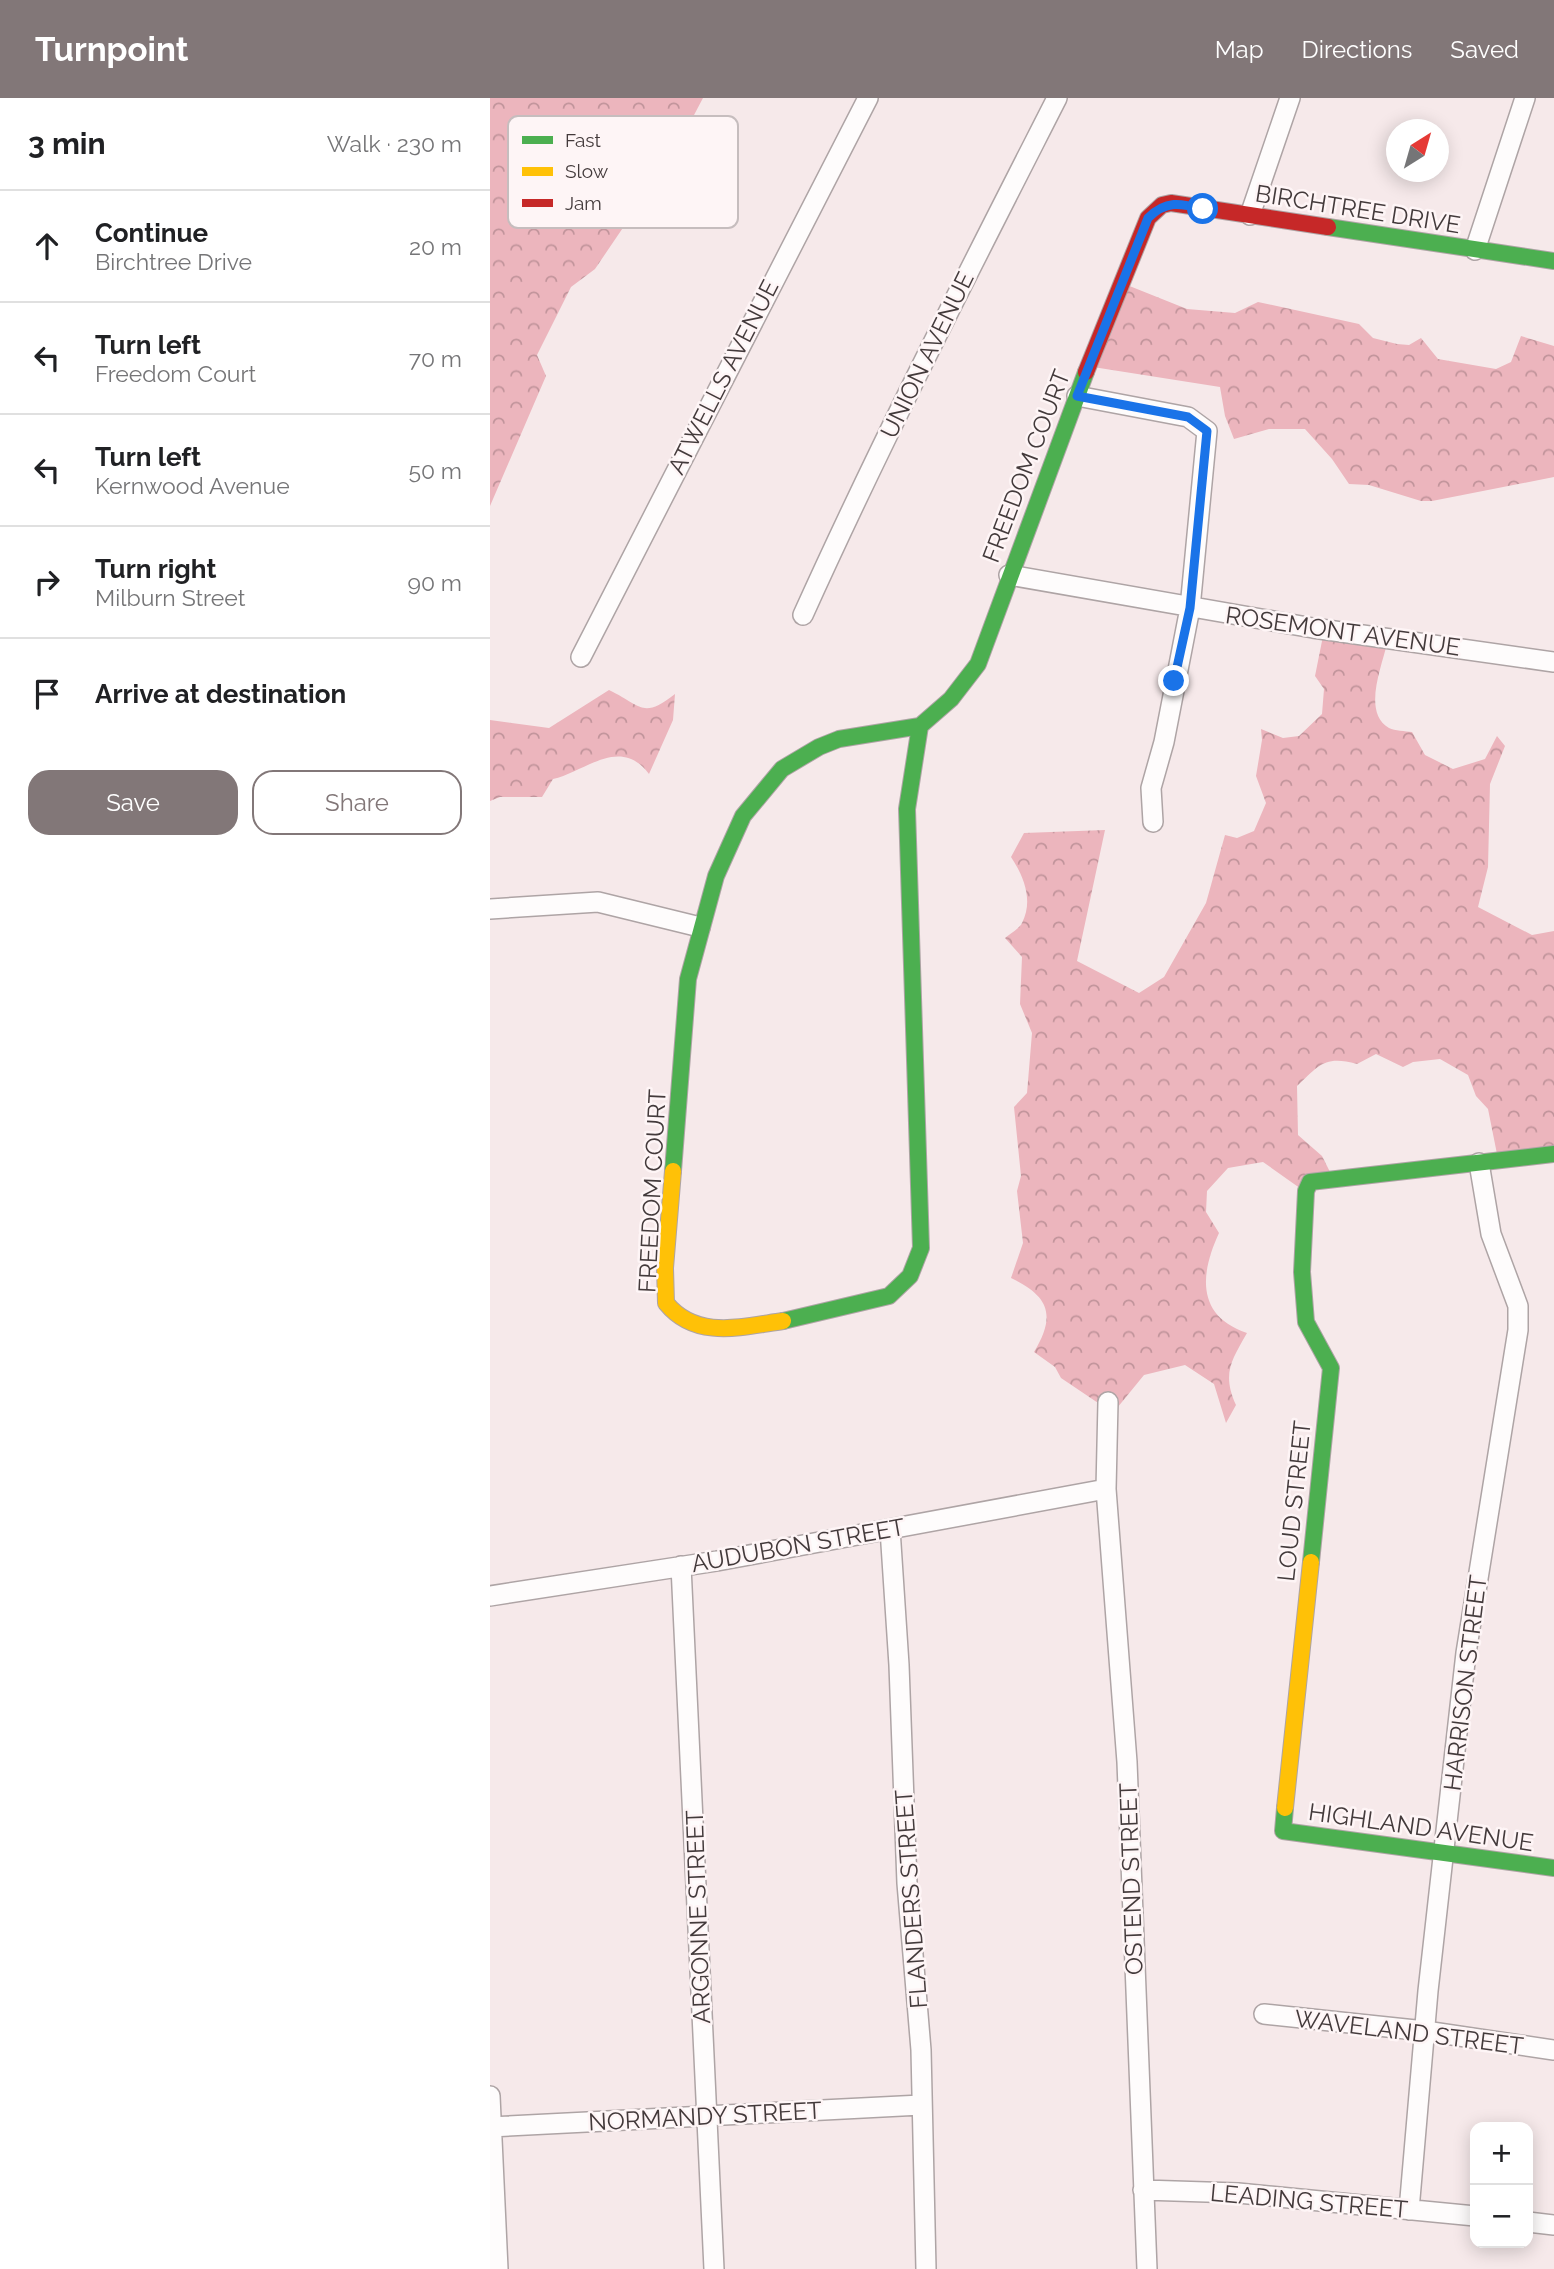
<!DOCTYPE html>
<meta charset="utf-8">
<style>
:root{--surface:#fff;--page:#f2f2f2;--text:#202124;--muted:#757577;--line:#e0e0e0;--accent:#827778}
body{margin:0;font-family:Raleway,sans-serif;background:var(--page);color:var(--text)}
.controls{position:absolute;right:21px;bottom:21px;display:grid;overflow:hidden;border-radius:14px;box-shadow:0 4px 18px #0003}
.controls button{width:63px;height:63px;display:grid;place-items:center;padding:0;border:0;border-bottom:2px solid var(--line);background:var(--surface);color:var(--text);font:35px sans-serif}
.compass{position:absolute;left:896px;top:21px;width:63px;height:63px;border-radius:50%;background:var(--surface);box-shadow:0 4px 18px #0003;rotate:37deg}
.stop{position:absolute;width:21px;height:21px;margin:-16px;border:5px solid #1a73e8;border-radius:50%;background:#fff}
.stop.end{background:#1a73e8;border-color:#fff;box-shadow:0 2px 7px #0008}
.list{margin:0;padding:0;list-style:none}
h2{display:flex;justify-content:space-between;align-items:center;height:91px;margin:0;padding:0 28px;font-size:30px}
h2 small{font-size:23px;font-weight:400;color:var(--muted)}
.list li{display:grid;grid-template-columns:46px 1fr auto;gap:21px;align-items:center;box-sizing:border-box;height:112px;padding:0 28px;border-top:2px solid var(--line)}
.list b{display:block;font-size:26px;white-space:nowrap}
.list p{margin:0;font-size:23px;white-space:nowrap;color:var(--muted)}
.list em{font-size:23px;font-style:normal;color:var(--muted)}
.actions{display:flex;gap:14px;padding:21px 28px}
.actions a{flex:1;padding:16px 0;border:2px solid var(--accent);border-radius:21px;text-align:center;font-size:24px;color:var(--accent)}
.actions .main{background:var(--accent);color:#fff}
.icon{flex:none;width:38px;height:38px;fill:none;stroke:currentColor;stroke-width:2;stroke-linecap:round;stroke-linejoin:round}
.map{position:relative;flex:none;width:1064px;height:2171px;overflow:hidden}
header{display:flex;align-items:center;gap:42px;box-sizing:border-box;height:98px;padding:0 35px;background:var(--accent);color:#fff}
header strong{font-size:33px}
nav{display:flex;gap:38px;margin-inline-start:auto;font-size:24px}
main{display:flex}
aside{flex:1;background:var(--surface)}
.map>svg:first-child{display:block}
</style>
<header>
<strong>Turnpoint</strong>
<nav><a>Map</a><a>Directions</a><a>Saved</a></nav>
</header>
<main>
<aside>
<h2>3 min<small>Walk · 230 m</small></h2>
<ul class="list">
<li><svg class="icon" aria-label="ahead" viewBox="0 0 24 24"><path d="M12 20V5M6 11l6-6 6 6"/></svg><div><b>Continue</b><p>Birchtree Drive</p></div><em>20 m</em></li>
<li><svg class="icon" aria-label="left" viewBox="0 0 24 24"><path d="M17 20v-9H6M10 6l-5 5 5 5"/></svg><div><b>Turn left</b><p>Freedom Court</p></div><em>70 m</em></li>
<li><svg class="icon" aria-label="left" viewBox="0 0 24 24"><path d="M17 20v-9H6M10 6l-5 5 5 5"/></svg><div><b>Turn left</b><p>Kernwood Avenue</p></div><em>50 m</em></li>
<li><svg class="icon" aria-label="right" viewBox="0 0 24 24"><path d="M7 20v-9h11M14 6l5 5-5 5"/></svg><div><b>Turn right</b><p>Milburn Street</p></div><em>90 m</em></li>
<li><svg class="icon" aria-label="arrive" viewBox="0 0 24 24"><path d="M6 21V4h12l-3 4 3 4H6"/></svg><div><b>Arrive at destination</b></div></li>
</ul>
<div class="actions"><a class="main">Save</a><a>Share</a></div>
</aside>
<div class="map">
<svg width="1064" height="2171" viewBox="0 0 1064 2171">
<defs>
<pattern id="forest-crowns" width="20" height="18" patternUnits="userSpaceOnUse" patternTransform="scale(1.75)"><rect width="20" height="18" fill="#ecb5bd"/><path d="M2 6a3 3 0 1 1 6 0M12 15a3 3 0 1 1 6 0" fill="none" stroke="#c1949b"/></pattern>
</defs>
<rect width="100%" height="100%" fill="#f6e9ea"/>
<path fill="url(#forest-crowns)" d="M0 0H213L185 53 105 171 81 189 47 257 56 278 0 408Z
M632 185 697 211 745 215 768 204 869 226 883 240 907 246 919 247 931 240 948 261 1006 271 1021 264 1031 238 1064 248V379L942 403H931L879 387 859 386 842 361 815 331H779L744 341 735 318 730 289 603 269Z
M834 533 897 545C892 569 872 614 899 630 905 633 915 633 922 634L935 657 963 671 995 661 1007 638 1015 648 1000 686 998 769 988 809 1042 837 1064 833V1054L1008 1061 998 1011 986 998 978 977 950 961 923 964 913 969 886 956 867 966C835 957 829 967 807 988L808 1037 832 1058 842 1078 814 1093 773 1064 738 1070 717 1093 716 1114 729 1135C710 1176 706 1218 757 1235 741 1263 732 1276 746 1307L736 1325 724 1286 695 1267 654 1277 623 1315 571 1280 565 1269 544 1254C567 1216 558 1198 521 1180L533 1145 527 1093 531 1078 524 1009 537 995 542 935 530 906 532 859 515 840C520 836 530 830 532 825 544 802 533 777 521 759L534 735 615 732 587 863 649 895 674 879 716 805 735 737 747 740 764 733 776 705 766 678 772 642 771 631 793 640 809 638 832 616 834 591 825 578Z
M119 592C151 607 152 622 185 596L183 622 159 676C130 637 95 674 63 681L52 699H10L0 703V622L59 630Z"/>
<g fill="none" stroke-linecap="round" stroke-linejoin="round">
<defs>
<path id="street" d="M760 117 800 0
M985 152 1035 0
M587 298 698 319 717 333 700 510 674 644 661 690 663 724
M519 477 823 530 1064 564
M313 517C392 342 480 171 567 0
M91 559 378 0
M0 811 108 804 210 829
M618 1304 616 1391 637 1664 657 2171
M400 1431 409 1567 417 1785 431 1952 436 2171
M191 1468 224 2171
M0 1498 227 1463 616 1391
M774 1916 935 1933 1064 1952
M0 1998 8 2171
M0 2029 431 2007
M653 2092 748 2095 985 2118
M919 2112 938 1893 976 1555 1028 1232V1208L1001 1136 989 1065
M1038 2124 1064 2127"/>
<path id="fast" d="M838 129 1064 163
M183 1073 198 881 226 778 253 718 292 671 329 649 349 641 430 628 461 601 488 566 596 274
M293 1223 399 1198 420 1178 431 1150 417 711 430 628
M821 1464 841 1270 816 1224 812 1174 816 1093 820 1084 1064 1056
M795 1710 793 1733 1064 1770"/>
<path id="slow" d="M183 1073 175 1170 176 1205C206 1242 251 1229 293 1223
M795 1710 821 1464"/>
<path id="jam" d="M596 274 658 120 672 107 681 105 838 129"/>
</defs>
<use href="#street" stroke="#aea4a5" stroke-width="22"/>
<use href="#fast" stroke="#aea4a5" stroke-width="18"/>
<use href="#slow" stroke="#aea4a5" stroke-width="18"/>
<use href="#jam" stroke="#aea4a5" stroke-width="18"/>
<use href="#street" stroke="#fefcfc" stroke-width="19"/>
<use href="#fast" stroke="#4caf50" stroke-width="16"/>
<use href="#slow" stroke="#ffc107" stroke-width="16"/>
<use href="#jam" stroke="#c62828" stroke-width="16"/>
</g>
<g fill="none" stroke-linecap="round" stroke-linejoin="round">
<path stroke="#1a73e8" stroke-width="9" d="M684 583 700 510 717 333 698 319 587 298 658 120C676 102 690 105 713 111"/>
</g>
<g text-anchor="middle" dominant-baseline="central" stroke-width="5" stroke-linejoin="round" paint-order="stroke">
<g font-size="24" fill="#433a3b" stroke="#fef5f6">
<text transform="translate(868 111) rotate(9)">BIRCHTREE DRIVE</text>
<text transform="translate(437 257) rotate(-64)">UNION AVENUE</text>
<text transform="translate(233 279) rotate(-63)">ATWELLS AVENUE</text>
<text transform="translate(536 368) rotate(-69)">FREEDOM COURT</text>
<text transform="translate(853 533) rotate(8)">ROSEMONT AVENUE</text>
<text transform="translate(162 1093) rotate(-87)">FREEDOM COURT</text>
<text transform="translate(804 1403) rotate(-84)">LOUD STREET</text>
<text transform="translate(308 1447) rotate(-10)">AUDUBON STREET</text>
<text transform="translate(975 1585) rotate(-83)">HARRISON STREET</text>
<text transform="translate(931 1729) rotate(8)">HIGHLAND AVENUE</text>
<text transform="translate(641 1781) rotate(-92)">OSTEND STREET</text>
<text transform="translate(421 1801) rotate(-94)">FLANDERS STREET</text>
<text transform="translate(208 1819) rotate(-92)">ARGONNE STREET</text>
<text transform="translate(919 1934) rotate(7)">WAVELAND STREET</text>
<text transform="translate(215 2018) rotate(-3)">NORMANDY STREET</text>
<text transform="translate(819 2103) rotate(5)">LEADING STREET</text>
</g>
</g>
<rect x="18" y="18" width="230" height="112" rx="10" fill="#fef5f6" stroke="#c6bdbe" stroke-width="2"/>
<rect x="32" y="38" width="31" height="8" fill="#4caf50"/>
<rect x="32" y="69" width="31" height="9" fill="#ffc107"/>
<rect x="32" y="101" width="31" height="8" fill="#c62828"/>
<g font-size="19" fill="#433a3b">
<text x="75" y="49">Fast</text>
<text x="75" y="80">Slow</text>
<text x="75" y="112">Jam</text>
</g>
</svg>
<div class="controls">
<button>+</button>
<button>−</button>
</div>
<svg class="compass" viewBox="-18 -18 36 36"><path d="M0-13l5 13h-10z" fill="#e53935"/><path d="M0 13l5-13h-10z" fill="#757577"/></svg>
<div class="stop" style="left:713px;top:111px"></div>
<div class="stop end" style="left:684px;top:583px"></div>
</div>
</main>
